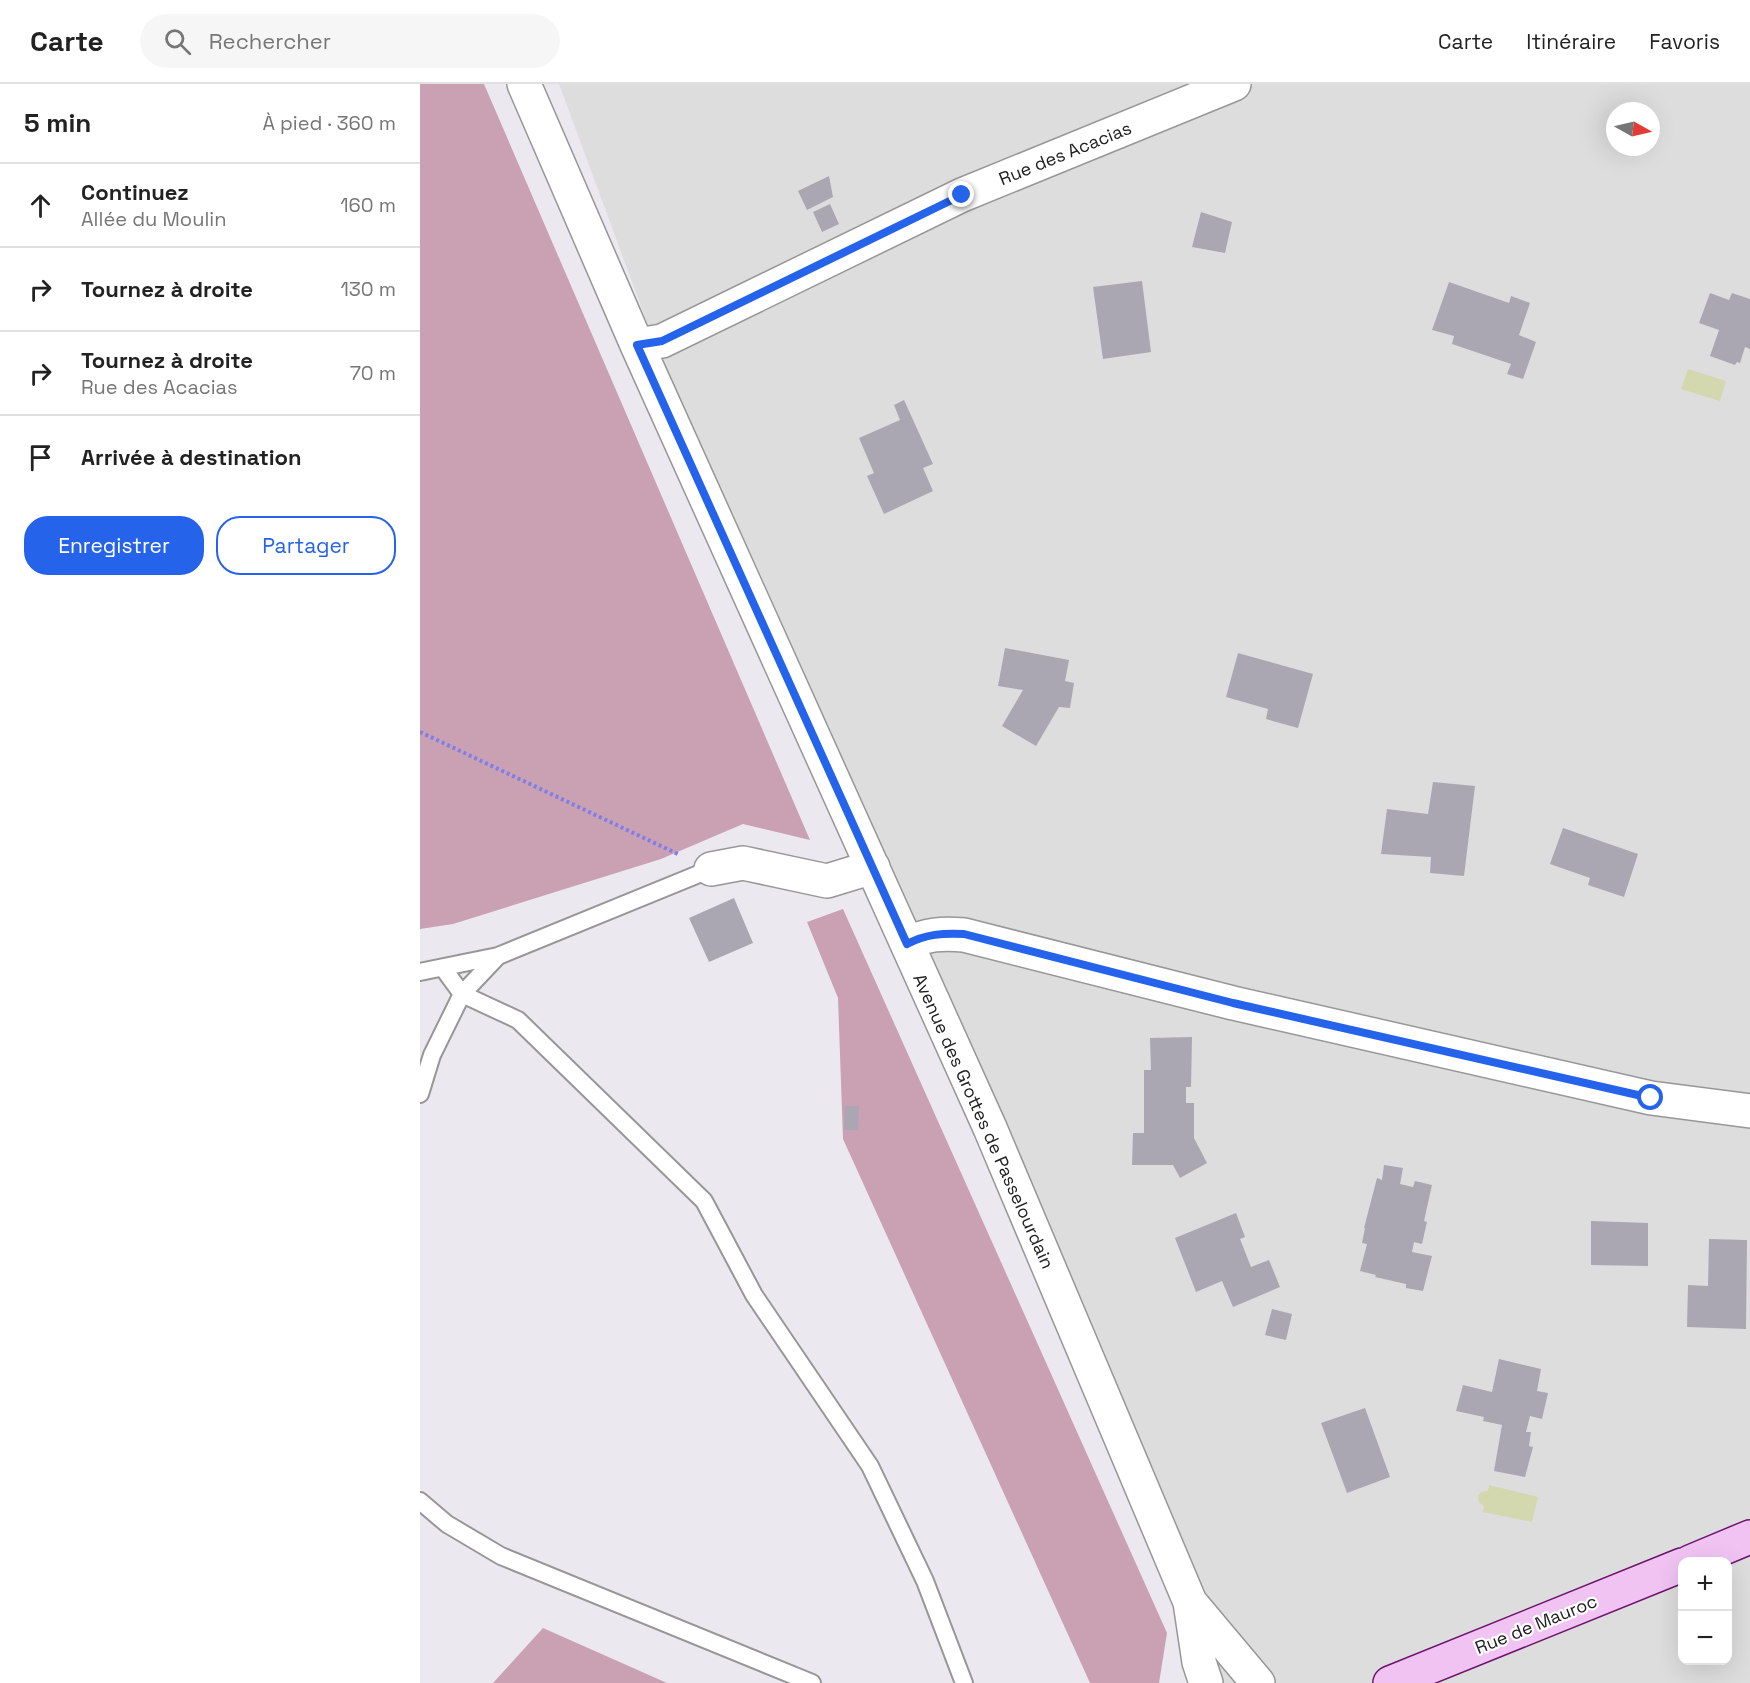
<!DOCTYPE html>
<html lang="fr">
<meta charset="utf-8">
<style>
:root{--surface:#fff;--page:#f6f6f6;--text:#222;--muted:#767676;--line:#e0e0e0;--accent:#2563eb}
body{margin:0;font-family:"Space Grotesk",sans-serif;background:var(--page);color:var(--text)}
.controls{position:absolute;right:18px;bottom:18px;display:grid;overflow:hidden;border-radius:12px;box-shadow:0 6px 24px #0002}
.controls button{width:54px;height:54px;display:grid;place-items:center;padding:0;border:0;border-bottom:2px solid var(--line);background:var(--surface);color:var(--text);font:30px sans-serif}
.compass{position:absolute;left:1186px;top:18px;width:54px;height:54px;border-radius:50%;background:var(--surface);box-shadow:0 6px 24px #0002;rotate:98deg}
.stop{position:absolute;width:18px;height:18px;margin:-14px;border:4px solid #2563eb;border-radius:50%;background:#fff}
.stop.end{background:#2563eb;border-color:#fff;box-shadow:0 2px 6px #0008}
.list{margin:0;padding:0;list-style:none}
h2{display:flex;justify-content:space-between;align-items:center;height:78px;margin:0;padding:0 24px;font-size:26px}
h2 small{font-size:20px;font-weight:400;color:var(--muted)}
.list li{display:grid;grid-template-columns:39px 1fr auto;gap:18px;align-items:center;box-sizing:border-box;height:84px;padding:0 24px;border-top:2px solid var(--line)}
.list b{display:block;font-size:22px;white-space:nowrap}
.list p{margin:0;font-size:20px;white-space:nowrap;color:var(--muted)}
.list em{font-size:20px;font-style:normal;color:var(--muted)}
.actions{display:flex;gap:12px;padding:18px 24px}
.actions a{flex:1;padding:14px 0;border:2px solid var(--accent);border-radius:24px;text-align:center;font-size:21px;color:var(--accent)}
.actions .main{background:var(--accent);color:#fff}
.icon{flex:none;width:33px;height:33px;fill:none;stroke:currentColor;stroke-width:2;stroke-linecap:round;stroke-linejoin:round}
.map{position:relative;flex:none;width:1330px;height:1599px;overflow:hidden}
header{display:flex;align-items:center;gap:36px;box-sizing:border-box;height:84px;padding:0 30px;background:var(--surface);border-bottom:2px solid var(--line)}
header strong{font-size:28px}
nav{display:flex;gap:33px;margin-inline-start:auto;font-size:21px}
.search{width:420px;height:54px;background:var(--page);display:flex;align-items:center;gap:15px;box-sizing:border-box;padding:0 21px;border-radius:33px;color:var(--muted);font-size:22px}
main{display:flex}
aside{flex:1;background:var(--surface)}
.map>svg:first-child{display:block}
</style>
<header>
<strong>Carte</strong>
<div class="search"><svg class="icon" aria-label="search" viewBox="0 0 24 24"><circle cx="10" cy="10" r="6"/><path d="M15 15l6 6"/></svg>Rechercher</div>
<nav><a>Carte</a><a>Itinéraire</a><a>Favoris</a></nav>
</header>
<main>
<aside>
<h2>5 min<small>À pied · 360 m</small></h2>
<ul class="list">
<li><svg class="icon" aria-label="ahead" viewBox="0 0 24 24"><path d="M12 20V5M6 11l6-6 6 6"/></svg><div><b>Continuez</b><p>Allée du Moulin</p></div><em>160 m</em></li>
<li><svg class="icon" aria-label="right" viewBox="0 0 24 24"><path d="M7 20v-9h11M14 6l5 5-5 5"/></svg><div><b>Tournez à droite</b></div><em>130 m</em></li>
<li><svg class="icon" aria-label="right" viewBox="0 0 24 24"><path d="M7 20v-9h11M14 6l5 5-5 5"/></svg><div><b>Tournez à droite</b><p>Rue des Acacias</p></div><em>70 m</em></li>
<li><svg class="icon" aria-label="arrive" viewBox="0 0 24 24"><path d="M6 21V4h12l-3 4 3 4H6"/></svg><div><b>Arrivée à destination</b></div></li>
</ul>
<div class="actions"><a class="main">Enregistrer</a><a>Partager</a></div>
</aside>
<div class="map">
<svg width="1330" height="1599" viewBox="0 0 1330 1599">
<rect width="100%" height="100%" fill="#ece8f0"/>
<path fill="#ddddde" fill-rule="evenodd" d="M139 0H1330V1599H775L779 1578 235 260ZM1195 27H1231V63H1195ZM1262 1478H1308V1576H1262Z"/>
<path fill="#caa1b2" d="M0 0H64L390 756 323 740 241 775 33 840 0 845Z
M423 825 747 1549 739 1599H670L423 1055 418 914 387 838Z
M123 1544 247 1599H73Z"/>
<path fill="#d3d8ae" d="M1268 285 1306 297 1300 317 1261 305Z
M1069 1401 1118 1413 1112 1438 1063 1428 1064 1422 1059 1418 1058 1412 1061 1408 1068 1407Z"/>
<path fill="#aaa7b2" d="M409 92 413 113 387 126 378 107Z
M410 120 419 140 402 148 393 128Z
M781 128 812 138 805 169 772 163Z
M722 197 731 268 683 275 673 203Z
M1029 198 1089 219 1091 212 1110 219 1099 251 1116 258 1103 295 1087 290 1091 280 1032 260 1034 252 1012 246Z
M1290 209 1309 216 1312 209 1330 215V265L1325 263 1320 279 1317 278 1315 281 1290 272 1299 246 1279 239Z
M484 316 513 380 503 384 513 407 464 430 447 392 454 389 439 354 480 336 474 321Z
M585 564 649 576 645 597 654 599 650 624 639 623 616 662 582 642 603 606 578 602Z
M818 569 893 590 878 644 846 635 848 625 806 613Z
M1013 698 1055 702 1044 792 1010 789 1011 773 961 770 967 725 1008 730Z
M1143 744 1218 770 1204 813 1168 801 1170 794 1130 780Z
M314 814 333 859 289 878 269 834Z
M772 953 771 1003H766V1019H774V1054L787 1079 760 1094 753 1081H712L713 1049H724V986H731L730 954Z
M425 1022H439L438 1046H424Z
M964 1081 983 1084 980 1100 993 1103 995 1097 1012 1101 1004 1137 1007 1138 1002 1160 994 1158 992 1168 1012 1172 1003 1207 986 1204V1200L955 1193 956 1191 940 1187 947 1160 942 1159 945 1144H944L957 1094 962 1096Z
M816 1129 825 1153 820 1155 831 1183 849 1176 860 1203 813 1223 802 1197 776 1208 755 1154Z
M1171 1137 1228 1139V1182L1171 1181Z
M1289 1155 1327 1156 1326 1245 1267 1243 1268 1201 1288 1202Z
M852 1225 872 1230 866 1256 845 1251Z
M1079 1275 1121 1285 1117 1307 1128 1309 1122 1335 1110 1332 1106 1348H1111L1109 1362 1113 1363 1105 1393 1074 1387 1082 1341 1063 1337 1064 1333 1036 1327 1043 1301 1072 1308Z
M945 1324 970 1393 927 1409 901 1339Z"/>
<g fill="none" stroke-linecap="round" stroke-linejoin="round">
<defs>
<path id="lane" d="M23 884 42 910 78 872
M0 888 78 872 291 785
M0 1010 12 971 42 910 98 936 284 1117 334 1211 450 1382 505 1497 544 1599
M0 1417 27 1440 81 1472 392 1599"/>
<path id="street" d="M104 0 217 261 570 1044 770 1518 779 1578 786 1599
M217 261 242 257 542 111 814 0
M291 785 323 779 407 797 453 783
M487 860C506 850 523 849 544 851L813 919 1231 1014 1330 1027
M770 1518 838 1599"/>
<path id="secondary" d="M1270 1478 1330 1453
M970 1599 1262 1481"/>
</defs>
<use href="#lane" stroke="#979797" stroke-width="20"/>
<use href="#street" stroke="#979797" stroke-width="36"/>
<use href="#secondary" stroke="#6d126c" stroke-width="36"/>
<path stroke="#7e7eea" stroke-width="4" stroke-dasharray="3 3" stroke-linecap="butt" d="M0 648 260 771"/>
<use href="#lane" stroke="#fff" stroke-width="16"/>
<use href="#street" stroke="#fff" stroke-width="33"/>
<use href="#secondary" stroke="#f0c3f3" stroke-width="33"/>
</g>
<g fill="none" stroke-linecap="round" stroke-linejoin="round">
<path stroke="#2563eb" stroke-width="8" d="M542 111 242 257 217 261 487 860C506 850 523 849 544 850L813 919 1231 1014"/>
</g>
<g text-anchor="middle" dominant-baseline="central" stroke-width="4.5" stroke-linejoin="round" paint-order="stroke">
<g font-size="18" fill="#202020" stroke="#fff">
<text transform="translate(645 69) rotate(-22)">Rue des Acacias</text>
<text transform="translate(564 1037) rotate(66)">Avenue des Grottes de Passelourdain</text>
<text transform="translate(1116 1540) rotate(-22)">Rue de Mauroc</text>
</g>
</g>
</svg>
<div class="controls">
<button>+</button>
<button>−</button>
</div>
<svg class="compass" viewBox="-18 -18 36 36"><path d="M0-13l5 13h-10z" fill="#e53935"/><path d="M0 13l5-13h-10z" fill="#767676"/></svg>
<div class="stop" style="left:1231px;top:1014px"></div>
<div class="stop end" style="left:542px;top:111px"></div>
</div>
</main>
